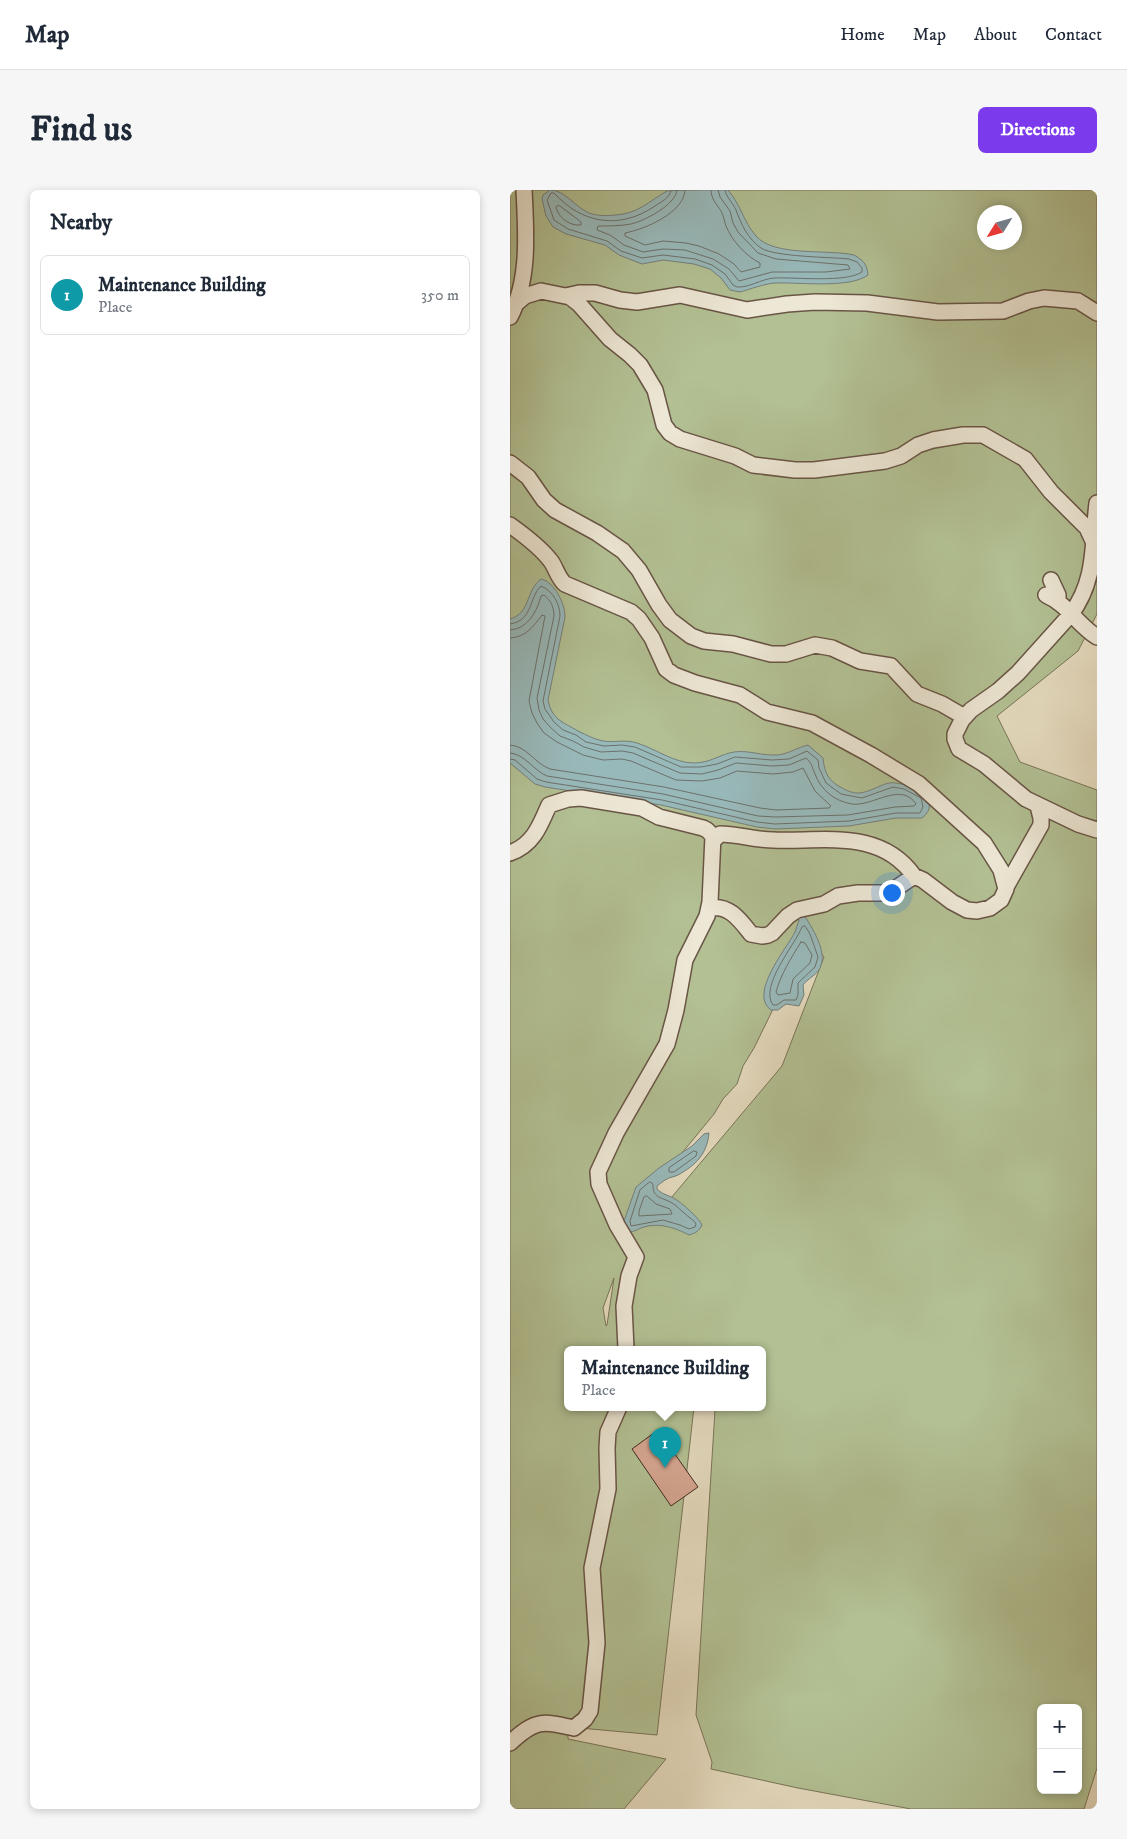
<!DOCTYPE html>
<meta charset="utf-8">
<style>
:root{--surface:#fff;--page:#f6f6f7;--text:#1f2937;--muted:#747a83;--line:#e0e1e3;--accent:#7c3aed}
body{margin:0;font-family:"IM FELL DW Pica",serif;background:var(--page);color:var(--text)}
.controls{position:absolute;right:15px;bottom:15px;display:grid;overflow:hidden;border-radius:8px;box-shadow:0 2px 8px #0003}
.controls button{width:45px;height:45px;display:grid;place-items:center;padding:0;border:0;border-bottom:1px solid var(--line);background:var(--surface);color:var(--text);font:25px sans-serif}
.compass{position:absolute;left:467px;top:15px;width:45px;height:45px;border-radius:50%;background:var(--surface);box-shadow:0 2px 8px #0003;rotate:233deg}
.you{position:absolute;left:381px;top:702px;width:18px;height:18px;margin:-12px;border:4px solid #fff;border-radius:50%;background:#1a73e8;box-shadow:0 0 0 8px #1a73e833}
.badge{display:grid;place-items:center;width:32px;height:32px;border-radius:50%;background:var(--accent);color:#fff;font-size:16px;font-weight:700}
.pin{position:absolute;translate:-50% -41px;filter:drop-shadow(0 1px 2px #0008)}
.pin::after{content:'';position:absolute;top:26px;width:18px;height:15px;background:inherit;clip-path:polygon(0 0,100% 0,50% 100%)}
.popup{position:absolute;left:54px;top:1156px;width:202px;height:65px;box-sizing:border-box;display:grid;place-content:center;border-radius:8px;background:var(--surface);filter:drop-shadow(0 1px 4px #0005);font-size:16px;white-space:nowrap;color:var(--muted)}
.popup b{font-size:19px;color:var(--text)}
.popup::after{content:'';position:absolute;left:50%;top:100%;margin-left:-10px;border:10px solid transparent;border-top-color:var(--surface)}
.list{margin:0;padding:0;list-style:none}
h2{display:flex;justify-content:space-between;align-items:center;height:65px;margin:0;padding:0 20px;font-size:21px}
h2 small{font-size:16px;font-weight:400;color:var(--muted)}
.list li{display:grid;grid-template-columns:32px 1fr auto;gap:15px;align-items:center;box-sizing:border-box;height:80px;margin:0 10px 10px;padding:0 10px;border:1px solid var(--line);border-radius:8px}
.list b{display:block;font-size:19px;white-space:nowrap}
.list p{margin:0;font-size:16px;white-space:nowrap;color:var(--muted)}
.list em{font-size:16px;font-style:normal;color:var(--muted)}
.map{position:relative;flex:none;width:587px;height:1619px;overflow:hidden;border-radius:8px}
header{display:flex;align-items:center;gap:30px;box-sizing:border-box;height:70px;padding:0 25px;background:var(--surface);border-bottom:1px solid var(--line)}
header strong{font-size:24px}
nav{display:flex;gap:28px;margin-inline-start:auto;font-size:18px}
.intro{display:flex;align-items:center;justify-content:space-between;box-sizing:border-box;height:120px;padding:0 30px}
h1{margin:0;font-size:35px}
.button{padding:12px 22px;border-radius:8px;background:var(--accent);color:#fff;font-size:18px;font-weight:700}
main{display:flex;gap:30px;padding:0 30px}
aside{flex:1;background:var(--surface);border-radius:8px;box-shadow:0 2px 8px #0003}
.map>svg:first-child{display:block}
</style>
<header>
<strong>Map</strong>
<nav><a>Home</a><a>Map</a><a>About</a><a>Contact</a></nav>
</header>
<div class="intro"><h1>Find us</h1><a class="button">Directions</a></div>
<main>
<aside>
<h2>Nearby<small></small></h2>
<ul class="list">
<li><span class="badge" style="background:#0f9aa8">1</span><div><b>Maintenance Building</b><p>Place</p></div><em>350 m</em></li>
</ul>
</aside>
<div class="map">
<svg width="587" height="1619" viewBox="0 0 587 1619">
<rect width="100%" height="100%" fill="#e4dabe"/>
<filter id="stains"><feTurbulence type="fractalNoise" baseFrequency=".004" numOctaves="4"/><feColorMatrix values="0 0 0 0 .2 0 0 0 0 .09 0 0 0 0 .02 0 0 0 .5 -.17"/></filter>
<radialGradient id="worn" r=".72"><stop offset=".6" stop-color="#630" stop-opacity="0"/><stop offset="1" stop-color="#630" stop-opacity=".3"/></radialGradient>
<path fill="#b2c093" stroke="#797458" fill-rule="evenodd" d="M0 0H587V424L568 461 487 526 510 572 587 600V1578L574 1619H401L288 1598 201 1579 202 1572 186 1525 205 1220 201 1217H252V1159H58V1217H184L147 1545 70 1538 58 1543V1549L156 1569 114 1619H0ZM474 22H504V52H474ZM291 762 311 763 314 767 272 876 161 1008 131 1013 204 924 213 909 227 894 233 876 244 858ZM104 1088 97 1135 96 1136 93 1118ZM531 1518H568V1600H531Z"/>
<path fill="#98b9ba" stroke="#757f7c" d="M40 0C55 0 65 17 79 23 87 26 97 26 105 25 128 24 139 11 157 1 164 0 207 0 218 0 231 15 233 31 246 46 264 67 318 59 344 65 353 70 357 74 358 85 339 99 289 92 265 93 253 94 241 99 230 102L220 100 211 88 200 79 184 74 153 70 132 74 109 65 95 55 56 44 43 37 36 26 32 9 33 5Z
M31 389C45 392 55 414 55 427L38 510C42 530 53 532 68 541 77 545 83 549 93 551 104 553 115 549 127 553 146 559 164 573 184 573 200 573 211 564 224 562 237 560 250 565 262 565 276 566 285 558 298 555L313 568C314 579 317 589 327 595 345 606 350 605 370 596 375 594 380 592 385 593 401 594 434 611 412 628H386L339 636 265 639 247 637 151 615 35 597 25 594 0 573V429C21 423 15 401 31 389Z
M293 723C302 738 318 761 310 778 307 785 297 789 293 795L294 805 289 816 276 814 268 820H261C238 804 277 758 285 742 286 739 287 735 289 731L287 725Z
M199 943C197 964 186 975 168 985 164 987 160 987 157 989 153 991 150 994 147 996V999C153 1005 159 1005 165 1009 171 1012 190 1029 192 1035 189 1041 186 1043 179 1045 164 1037 147 1032 131 1038 126 1040 124 1042 119 1042L114 1031 126 997 149 978 182 956 194 944Z"/>
<g fill="none" stroke-linecap="round" stroke-linejoin="round">
<path stroke="#6c716c" stroke-width="1" d="M161 0C160 8 151 12 145 16 110 40 72 34 44 3H41L37 10 44 30 58 39 97 51 111 61 132 68 153 65 185 69 202 75 215 84 223 95 227 97C239 98 251 89 264 88 286 87 335 93 352 82V78L347 72 339 69C320 67 265 67 251 58 238 49 231 34 226 20 223 13 216 7 215 0
M167 0C166 15 134 31 121 34 110 36 99 36 88 36L87 40 100 45 114 55 133 62 153 59 175 60 203 69 219 79 229 91 262 82H316L340 79 338 75 266 69 248 63 228 42 223 33 220 21 210 7 208 0
M175 0C174 23 135 39 115 43V46L135 55 153 51 176 53 189 56 209 64 224 74 231 82 250 77V73C236 66 222 51 216 36 214 31 214 26 211 21 206 13 201 9 201 0
M50 16 71 32V35C60 36 50 29 46 18L47 16Z
M0 434C23 431 19 407 31 396 43 401 50 414 50 426L33 511 35 519 44 532 53 540 66 545 76 552 94 556 112 555 125 557 171 577H191L207 574 225 567 262 570 279 569 297 561 308 570 309 578 316 593 331 604 352 608 383 597 394 599 411 608 413 617 410 623H386L339 631 265 634 247 632 152 610 36 592 27 589 5 570 0 569
M0 440C18 439 27 421 31 406L34 405C41 411 44 417 44 426L27 508 29 520 33 529 40 537 50 546 63 551 74 557 91 562 112 561 123 563 170 583 192 584 208 580 226 573 262 576 279 575 296 568C302 573 302 577 305 584 311 600 324 611 342 614 362 617 391 591 406 614L404 616 385 617 338 625 265 627 248 626 153 604 37 586C24 581 15 564 0 563
M0 448C16 447 23 437 32 425L35 426 19 511 22 523 27 533 34 543 47 552 73 565 93 570 112 569 121 571 166 590 192 591 210 588 227 581 263 584 283 582 293 578 305 601 321 616 319 618 266 620 250 618 154 597 40 579C24 573 17 556 0 555
M295 736 300 744 308 767 305 777 288 793V805L286 810H274L267 815H263C249 796 285 755 292 737Z
M291 752 295 753 302 765 300 773 283 789 280 803 268 805 266 802C271 784 281 768 291 752Z
M184 961 187 962 186 966 164 982H159V978Z
M140 992 143 994C142 1010 155 1007 165 1015 171 1020 177 1026 184 1031L186 1034 185 1037 179 1039 170 1035 153 1030 121 1036 120 1031 130 1000Z
M137 1006 146 1014 160 1019 162 1024 129 1026V1021L134 1007Z"/>
</g>
<path fill="#d6a691" stroke="#40291e" d="M148 1240 188 1297 161 1316 122 1259Z"/>
<g fill="none" stroke-linecap="round" stroke-linejoin="round">
<defs>
<path id="minor" d="M56 106 69 103H85L110 110 127 112 170 105 237 120 277 114 305 112 357 113 428 122 493 121 519 111 534 108 568 111 587 123
M8 112 15 106 31 101 60 107 69 114 100 149 120 165 130 175 145 200 154 235 160 243 170 249 225 266 243 275 285 280H304L375 271 391 266 408 255 423 250 453 245H473L515 269 541 302 577 338 584 353
M0 127C20 89 16 42 14 0
M0 273 18 287 34 310 45 320 87 343 113 361 129 380 149 415 160 430 181 446 194 451 223 454 261 464H276L305 455 322 458 350 471 381 476 407 504 432 514 451 525 452 530
M587 313C582 353 587 389 561 424L508 483 488 501 461 520 452 530 445 544V549L449 559 474 574 516 609 568 634 587 640
M0 335C14 345 30 357 40 370 46 377 47 387 55 394L121 422 129 429 142 448 156 479 164 485 185 493 230 505 257 522 302 533 361 565 409 594 474 653 491 680 496 699 491 710 480 718 467 721 457 720 442 712 413 690 404 686 379 703H348L328 706 314 714 287 720 278 726 262 743 258 745 252 746 241 744C230 730 219 714 199 718
M541 390 548 405V411
M536 405C557 414 568 435 587 447
M204 650 210 644C227 644 245 650 263 650 313 652 370 638 404 686
M0 663C23 655 30 636 39 615L58 609 71 608 132 618 149 627 193 638 197 640 203 646 200 712 197 726 175 770 166 820 157 854 106 943 88 982 89 994 107 1035 126 1067 119 1086 114 1116 116 1159
M496 697 531 635V628L528 616
M0 1553C26 1529 32 1531 64 1538L75 1529 80 1521 87 1453 82 1378 98 1299 97 1258 98 1242 109 1217"/>
</defs>
<use href="#minor" stroke="#695546" stroke-width="18"/>
<use href="#minor" stroke="#ede7d5" stroke-width="15"/>
</g>
<rect width="100%" height="100%" filter="url(#stains)"/>
<rect width="100%" height="100%" fill="url(#worn)"/>
</svg>
<div class="controls">
<button>+</button>
<button>−</button>
</div>
<svg class="compass" viewBox="-18 -18 36 36"><path d="M0-13l5 13h-10z" fill="#e53935"/><path d="M0 13l5-13h-10z" fill="#747a83"/></svg>
<div class="you"></div>
<div class="pin badge" style="left:155px;top:1278px;background:#0f9aa8">1</div>
<div class="popup"><b>Maintenance Building</b>Place</div>
</div>
</main>
